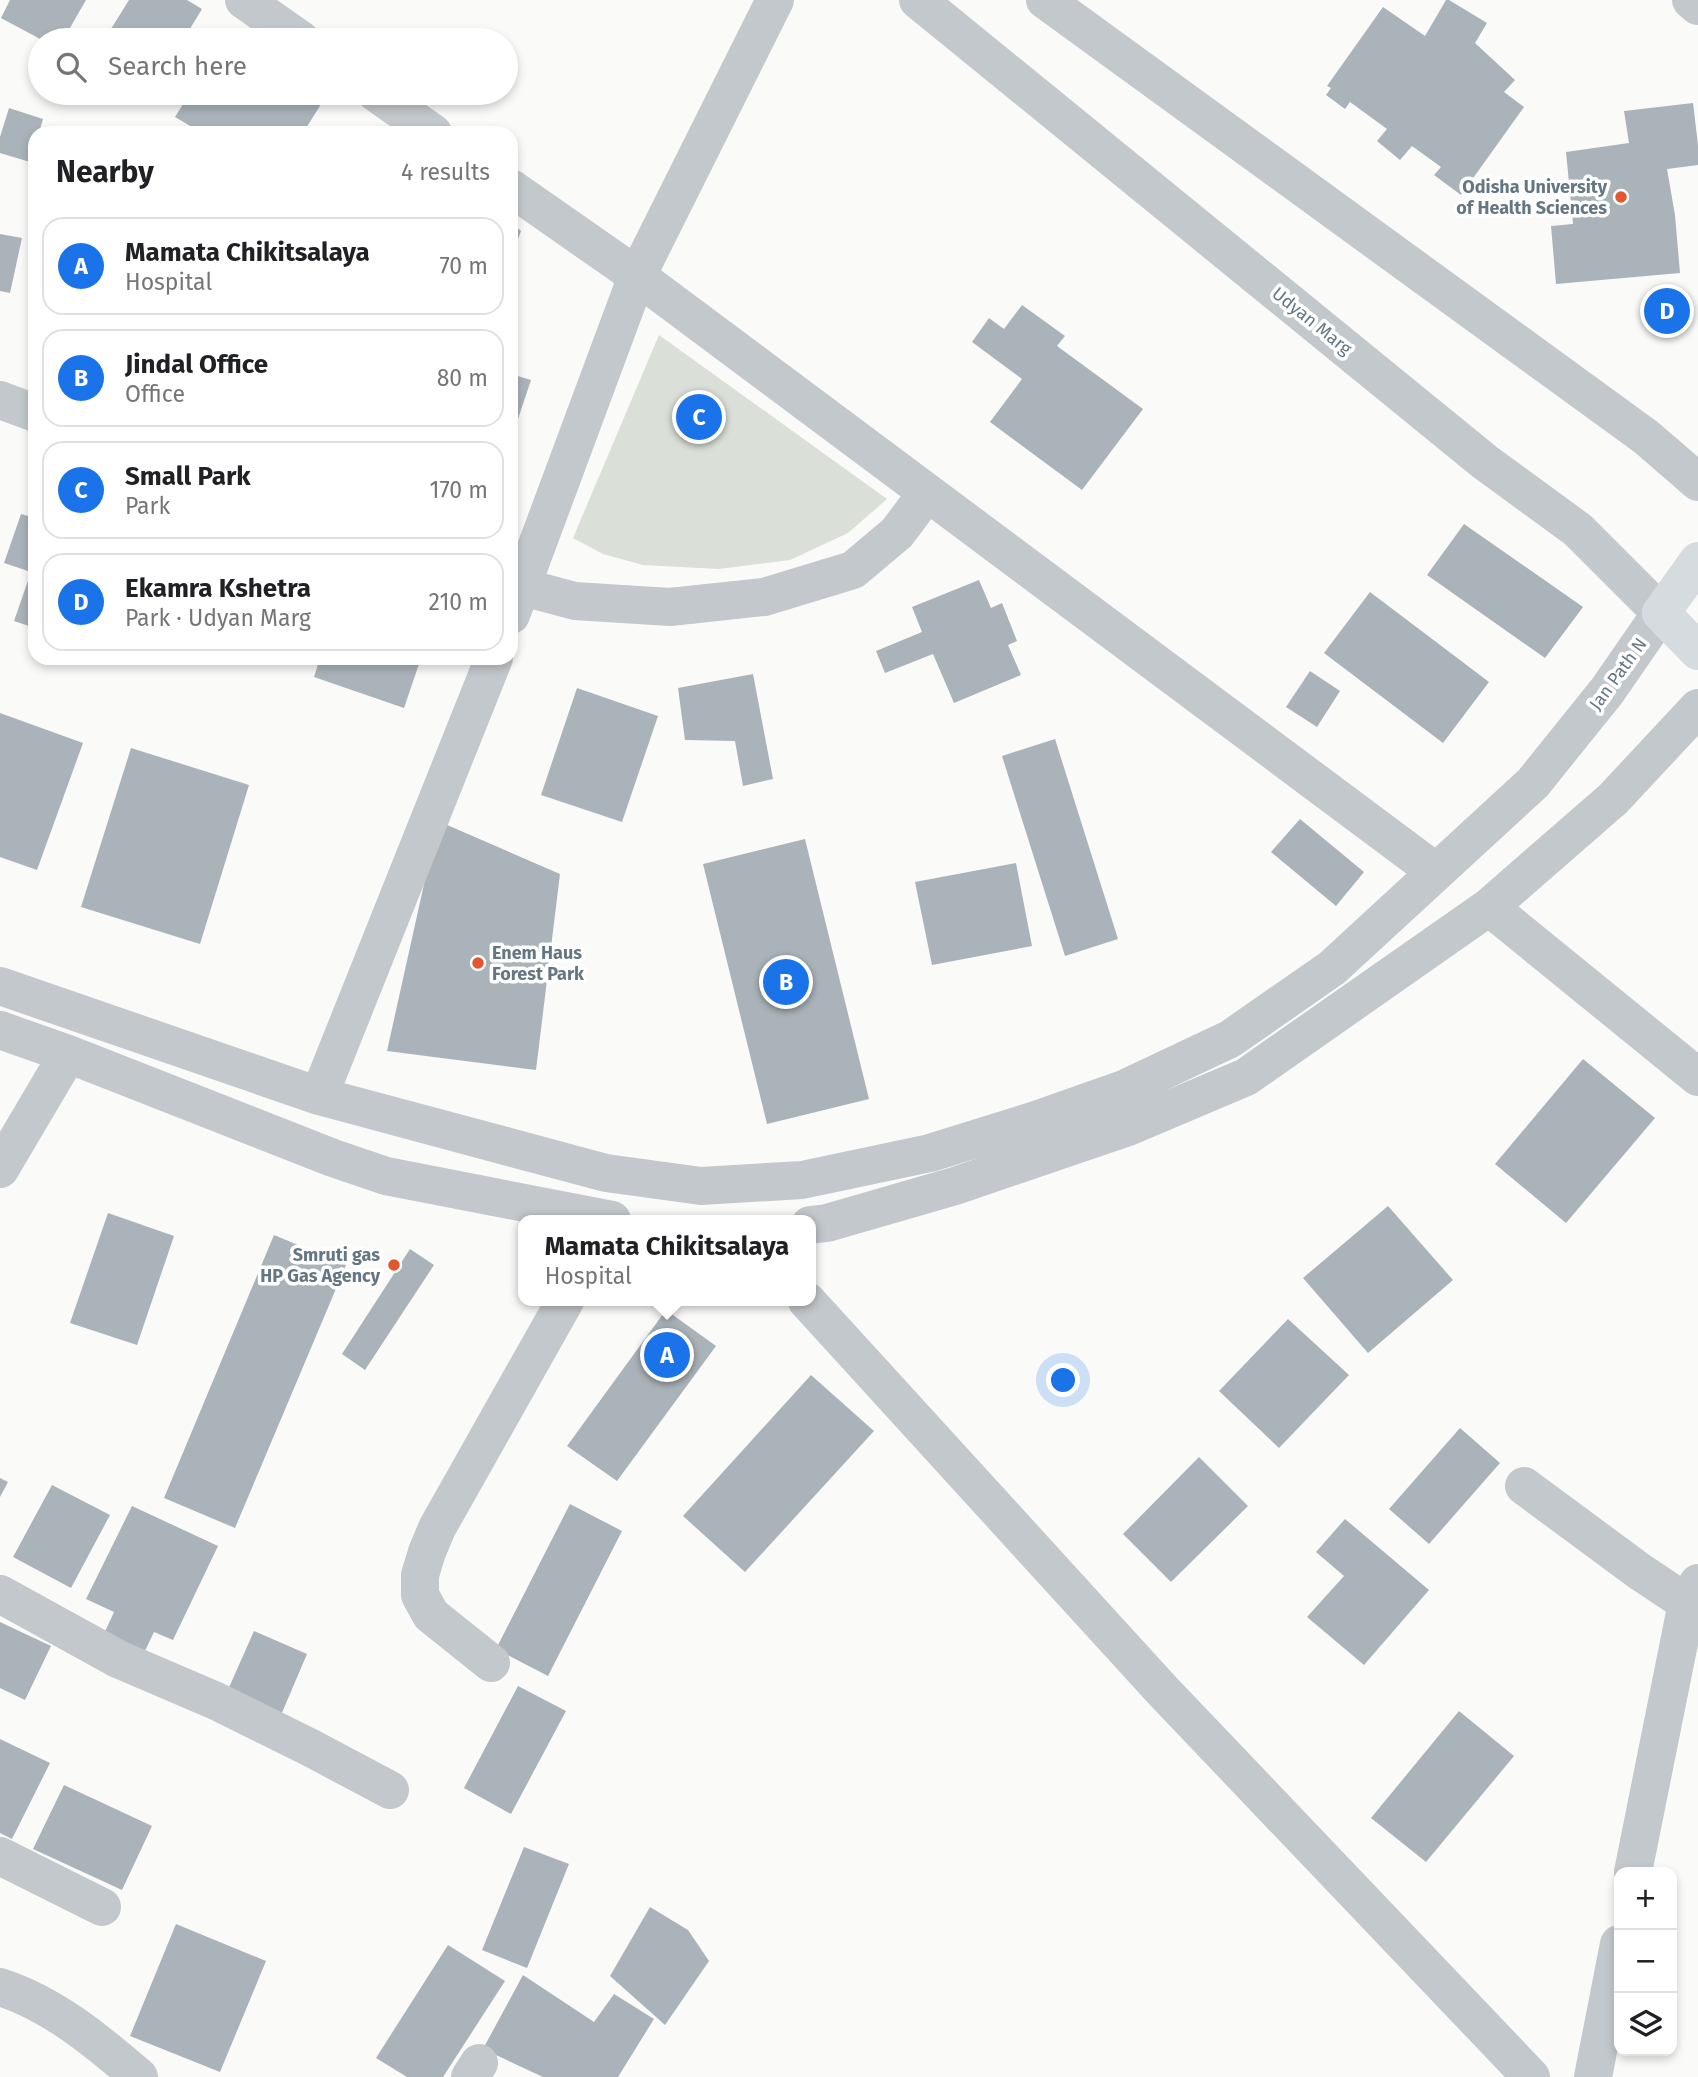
<!DOCTYPE html>
<meta charset="utf-8">
<style>
:root{--surface:#fff;--page:#f6f6f6;--text:#202124;--muted:#757577;--line:#e0e0e0;--accent:#1a73e8}
body{margin:0;font-family:"Fira Sans",sans-serif;background:var(--page);color:var(--text)}
.controls{position:absolute;right:21px;bottom:21px;display:grid;overflow:hidden;border-radius:14px;box-shadow:0 4px 10px #0003}
.controls button{width:63px;height:63px;display:grid;place-items:center;padding:0;border:0;border-bottom:2px solid var(--line);background:var(--surface);color:var(--text);font:35px sans-serif}
.you{position:absolute;left:1064px;top:1381px;width:24px;height:24px;margin:-18px;border:5px solid #fff;border-radius:50%;background:#1a73e8;box-shadow:0 0 0 10px #1a73e833}
.badge{display:grid;place-items:center;width:46px;height:46px;border-radius:50%;background:var(--accent);color:#fff;font-size:23px;font-weight:700}
.pin{position:absolute;translate:-50% -50%;border:4px solid #fff;box-shadow:0 2px 7px #0006}
.popup{position:absolute;left:518px;top:1215px;width:298px;height:91px;box-sizing:border-box;display:grid;place-content:center;border-radius:14px;background:var(--surface);filter:drop-shadow(0 2px 5px #0005);font-size:23px;white-space:nowrap;color:var(--muted)}
.popup b{font-size:26px;color:var(--text)}
.popup::after{content:'';position:absolute;left:50%;top:100%;margin-left:-14px;border:14px solid transparent;border-top-color:var(--surface)}
.list{margin:0;padding:0;list-style:none}
h2{display:flex;justify-content:space-between;align-items:center;height:91px;margin:0;padding:0 28px;font-size:30px}
h2 small{font-size:23px;font-weight:400;color:var(--muted)}
.list li{display:grid;grid-template-columns:46px 1fr auto;gap:21px;align-items:center;box-sizing:border-box;height:98px;margin:0 14px 14px;padding:0 14px;border:2px solid var(--line);border-radius:21px}
.list b{display:block;font-size:26px;white-space:nowrap}
.list p{margin:0;font-size:23px;white-space:nowrap;color:var(--muted)}
.list em{font-size:23px;font-style:normal;color:var(--muted)}
.icon{flex:none;width:38px;height:38px;fill:none;stroke:currentColor;stroke-width:2;stroke-linecap:round;stroke-linejoin:round}
.map{position:relative;flex:none;width:1698px;height:2077px;overflow:hidden}
.search{position:absolute;background:var(--surface);box-shadow:0 4px 10px #0003;left:28px;top:28px;width:490px;height:77px;display:flex;align-items:center;gap:18px;box-sizing:border-box;padding:0 24px;border-radius:38px;color:var(--muted);font-size:26px}
.panel{position:absolute;background:var(--surface);box-shadow:0 4px 10px #0003;left:28px;top:126px;width:490px;height:539px;border-radius:21px}
.map>svg:first-child{display:block}
</style>
<div class="map">
<svg width="1698" height="2077" viewBox="0 0 1698 2077">
<rect width="100%" height="100%" fill="#fafaf8"/>
<path fill="#dadfd7" d="M659 335 887 499 848 533 790 560 719 569 643 565 603 554 573 538Z"/>
<path fill="#aab3b9" d="M10 0H86L63 40H42L1 18Z
M129 0H187L202 9 183 40H104Z
M1446 0H1449L1487 23 1475 43 1515 80 1504 92 1524 107 1461 195 1434 175 1441 167 1412 146 1400 160 1377 141 1387 129 1350 102 1345 109 1326 95 1331 88 1327 86 1383 7 1425 36Z
M230 30 247 40H223Z
M190 93H328L303 133H202L175 117Z
M1693 103 1698 145V165L1667 169 1675 215 1680 273 1556 284 1551 226 1573 224 1566 152 1629 143 1624 111Z
M9 108 43 119 39 133H35V146L30 162 0 153V137Z
M511 222 521 231 511 258Z
M0 234 22 238 10 293 0 291Z
M1022 305 1065 336 1057 346 1143 409 1082 490 990 422 1022 379 972 342 989 318 1004 329Z
M511 374 531 380 511 440Z
M21 514 35 518V628L14 621 31 572 4 563Z
M1464 524 1583 607 1545 658 1427 575Z
M979 580 991 608 1002 603 1017 641 1008 645 1021 675 954 703 933 654 885 673 876 651 922 632 912 607Z
M1370 592 1489 682 1443 743 1324 653Z
M320 658H421L404 708 314 677Z
M1310 671 1340 691 1317 727 1286 707Z
M753 674 773 779 743 786 735 741 685 740 678 688Z
M577 688 658 716 622 822 541 795Z
M0 713 83 743 37 870 0 857Z
M1055 739 1118 939 1065 956 1002 756Z
M131 748 249 785 200 944 81 907Z
M1300 819 1364 872 1336 906 1271 852Z
M438 821 560 874 536 1070 387 1051Z
M805 839 869 1099 767 1124 703 864Z
M1016 863 1032 946 932 965 915 882Z
M1583 1059 1655 1118 1566 1223 1495 1164Z
M1388 1206 1453 1280 1368 1353 1303 1278Z
M108 1213 174 1236 137 1345 70 1323Z
M274 1235 346 1265 235 1528 164 1498Z
M410 1249 434 1265 365 1370 342 1354Z
M666 1310 716 1346 617 1481 567 1446Z
M1288 1319 1349 1375 1279 1448 1219 1391Z
M811 1375 874 1431 745 1572 683 1516Z
M1460 1428 1500 1463 1429 1544 1389 1509Z
M1199 1457 1248 1506 1171 1582 1123 1534Z
M0 1478 8 1482 0 1497Z
M52 1485 110 1515 71 1588 13 1557Z
M570 1504 622 1531 548 1676 496 1649Z
M132 1506 218 1546 173 1640 154 1632 144 1653 103 1636 114 1612 86 1599Z
M1345 1519 1429 1590 1364 1665 1307 1617 1344 1576 1316 1552Z
M0 1622 51 1646 25 1700 0 1688Z
M254 1631 307 1654 281 1715 227 1692Z
M518 1686 566 1711 511 1814 464 1788Z
M1459 1711 1514 1756 1426 1862 1371 1818Z
M0 1739 50 1763 12 1839 0 1833Z
M64 1785 152 1826 122 1890 33 1849Z
M524 1847 569 1864 527 1968 482 1950Z
M650 1907 688 1930 709 1961 665 2025 610 1976Z
M176 1924 266 1961 220 2072 130 2036Z
M448 1945 505 1981 443 2077H407L376 2058Z
M523 1975 594 2022 614 1994 654 2019 618 2077H543L483 2049Z"/>
<g fill="none" stroke-linecap="round" stroke-linejoin="round">
<path stroke="#c3c8cc" stroke-width="38" d="M244 0 301 40
M1045 0 1646 437 1698 482
M1691 0 1698 6
M376 93 433 133
M511 188 637 276 1436 872
M0 400 35 413
M511 584 575 601 670 607 764 597 853 570 897 533 927 493
M511 615 637 276 775 0
M1489 907 1698 1077
M0 986 319 1096 606 1173 701 1186 802 1180 930 1153 1036 1120 1124 1089 1230 1039 1332 968 1533 783 1607 691 1661 613 1578 530 1485 462 918 0
M0 1030 68 1054 333 1158 386 1176 612 1220
M319 1096 494 658
M0 1169 68 1054
M810 1225 827 1223 955 1186 1128 1127 1246 1077 1489 907 1613 799 1698 708
M807 1301 1162 1690 1531 2077
M1524 1486 1639 1571 1687 1603
M0 1594 118 1659 216 1701 311 1748 390 1790
M491 1663 431 1615 420 1595V1575L427 1552 437 1528 565 1301
M0 1856 102 1907
M1633 1872 1687 1603 1698 1583
M0 1987C53 2004 97 2041 139 2077
M470 2077 479 2063
M1593 2077 1619 1944"/>
<path stroke="#d6dbdf" stroke-width="38" d="M1698 561 1661 613 1698 651"/>
</g>
<g fill="#e4572e" stroke="#fff" stroke-width="2.5">
<circle cx="1621" cy="197" r="7"/>
<circle cx="478" cy="963" r="7"/>
<circle cx="394" cy="1265" r="7"/>
</g>
<g text-anchor="middle" dominant-baseline="central" stroke-width="7" stroke-linejoin="round" paint-order="stroke">
<g font-size="18" font-weight="bold" fill="#657683" stroke="#fff" text-anchor="end">
<text x="1607" y="187">Odisha University<tspan x="1607" dy="21">of Health Sciences</tspan></text>
<text x="492" y="953" text-anchor="start">Enem Haus<tspan x="492" dy="21">Forest Park</tspan></text>
<text x="380" y="1255">Smruti gas<tspan x="380" dy="21">HP Gas Agency</tspan></text>
</g>
<g font-size="18" fill="#657683" stroke="#fff">
<text transform="translate(1312 321) rotate(39)">Udyan Marg</text>
<text transform="translate(1618 674) rotate(-54)">Jan Path N</text>
</g>
</g>
</svg>
<div class="controls">
<button>+</button>
<button>−</button>
<button><svg class="icon" aria-label="layers" viewBox="0 0 24 24"><path d="M12 4l9 5-9 5-9-5zM3 14l9 5 9-5"/></svg></button>
</div>
<div class="you"></div>
<div class="pin badge" style="left:667px;top:1355px">A</div>
<div class="popup"><b>Mamata Chikitsalaya</b>Hospital</div>
<div class="pin badge" style="left:786px;top:982px">B</div>
<div class="pin badge" style="left:699px;top:417px">C</div>
<div class="pin badge" style="left:1667px;top:311px">D</div>
<div class="search"><svg class="icon" aria-label="search" viewBox="0 0 24 24"><circle cx="10" cy="10" r="6"/><path d="M15 15l6 6"/></svg>Search here</div>
<section class="panel">
<h2>Nearby<small>4 results</small></h2>
<ul class="list">
<li><span class="badge">A</span><div><b>Mamata Chikitsalaya</b><p>Hospital</p></div><em>70 m</em></li>
<li><span class="badge">B</span><div><b>Jindal Office</b><p>Office</p></div><em>80 m</em></li>
<li><span class="badge">C</span><div><b>Small Park</b><p>Park</p></div><em>170 m</em></li>
<li><span class="badge">D</span><div><b>Ekamra Kshetra</b><p>Park · Udyan Marg</p></div><em>210 m</em></li>
</ul>
</section>
</div>
